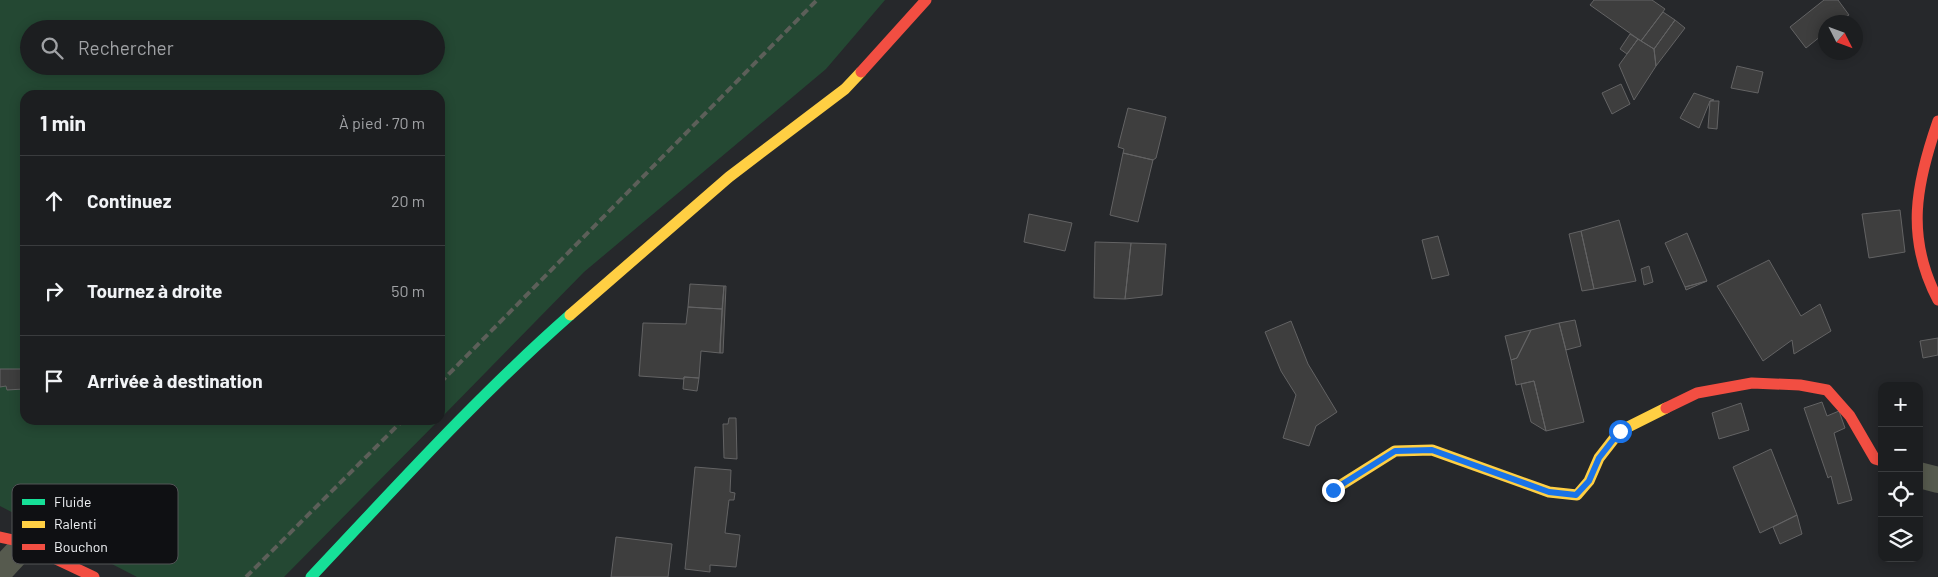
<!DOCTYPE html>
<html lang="fr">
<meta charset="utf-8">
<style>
:root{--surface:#1c1e20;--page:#252729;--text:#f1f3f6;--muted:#a0a2a5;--line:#3a3c3e}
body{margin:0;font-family:Barlow,sans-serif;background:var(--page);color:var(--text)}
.controls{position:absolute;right:15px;bottom:15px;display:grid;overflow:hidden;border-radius:10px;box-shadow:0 2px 12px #0003}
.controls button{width:45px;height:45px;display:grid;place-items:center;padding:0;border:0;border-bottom:1px solid var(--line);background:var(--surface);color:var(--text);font:25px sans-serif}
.compass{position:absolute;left:1818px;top:15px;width:45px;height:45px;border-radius:50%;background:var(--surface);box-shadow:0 2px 12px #0003;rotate:132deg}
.stop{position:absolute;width:15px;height:15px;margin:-11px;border:4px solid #1a73e8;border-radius:50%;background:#fff}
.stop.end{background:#1a73e8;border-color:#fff;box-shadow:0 1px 5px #0008}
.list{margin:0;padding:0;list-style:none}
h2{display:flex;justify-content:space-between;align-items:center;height:65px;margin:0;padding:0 20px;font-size:21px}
h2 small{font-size:16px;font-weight:400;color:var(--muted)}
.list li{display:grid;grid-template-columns:32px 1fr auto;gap:15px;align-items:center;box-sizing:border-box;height:90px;padding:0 20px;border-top:1px solid var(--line)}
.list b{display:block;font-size:19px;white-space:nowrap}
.list em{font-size:16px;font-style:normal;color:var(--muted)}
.icon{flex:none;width:28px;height:28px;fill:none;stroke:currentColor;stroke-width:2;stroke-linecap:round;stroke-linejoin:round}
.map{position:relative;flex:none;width:1938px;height:577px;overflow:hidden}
.search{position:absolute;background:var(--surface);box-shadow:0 2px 12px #0003;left:20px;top:20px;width:425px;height:55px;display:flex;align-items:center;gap:12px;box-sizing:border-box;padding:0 18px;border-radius:28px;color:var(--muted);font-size:19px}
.panel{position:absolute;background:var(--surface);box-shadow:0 2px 12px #0003;left:20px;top:90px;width:425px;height:335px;border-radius:15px}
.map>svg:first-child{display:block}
</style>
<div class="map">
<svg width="1938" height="577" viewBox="0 0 1938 577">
<rect width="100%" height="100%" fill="#26282b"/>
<path fill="#244833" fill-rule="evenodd" d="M0 0H885L826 69 584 272 440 419V95H25V420H439L284 577H137L0 506ZM29 29H436V66H29Z"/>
<path fill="#3e3e3e" stroke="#636364" d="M1594 0H1652L1665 9 1641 41 1590 5Z
M1824 0H1838L1849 15 1837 22H1826V32L1806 48 1790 27Z
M1663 12 1675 20 1654 49 1641 41Z
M1675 20 1685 28 1656 66 1654 49Z
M1630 34 1638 39 1627 54 1620 49Z
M1638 39 1654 49 1656 66 1634 100 1619 65Z
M1737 66 1763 72 1758 93 1731 88Z
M1621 84 1630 104 1612 114 1602 93Z
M1694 93 1714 100 1710 101 1699 128 1680 118Z
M1710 101H1719L1717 129 1708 128Z
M1128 108 1166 117 1156 158 1153 160 1123 153 1124 149 1118 147Z
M1123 153 1153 160 1138 222 1110 215Z
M1900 210 1905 252 1869 258 1862 214Z
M1029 214 1072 223 1065 251 1024 242Z
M1619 220 1636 281 1594 289 1581 231Z
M1581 231 1594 289 1582 291 1569 234Z
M1687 233 1707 281 1685 287 1665 243Z
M1438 236 1449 275 1432 279 1422 240Z
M1095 242 1131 243 1125 299 1094 298Z
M1131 243 1166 244 1162 295 1125 299Z
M1769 260 1801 316 1820 304 1831 331 1794 354 1792 340 1763 361 1717 286Z
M1649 266 1653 282 1644 285 1641 269Z
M1707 281 1686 290 1685 287Z
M690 284 724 286 722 309 688 307Z
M724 286H726L723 353H720V344Z
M688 307 722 309 720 353 701 351 699 378 684 377V379L639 376 643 323 686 324Z
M1575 320 1581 346 1566 350 1559 323Z
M1291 321 1308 364 1337 412 1316 426 1309 446 1283 438 1296 395 1281 371 1265 332Z
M1559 323 1584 422 1546 431 1534 381 1516 385 1511 360 1517 358 1531 330Z
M1531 330 1517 358 1511 360 1505 336Z
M1938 338V355L1923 358 1920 341Z
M0 369H25L24 389 7 390 6 386 0 387Z
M684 377 699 378 697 391 683 389Z
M1534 381 1546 431 1531 422 1521 384Z
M1822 402 1827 416 1839 411 1845 428 1834 433 1852 500 1838 504 1831 476 1828 478 1804 408Z
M1741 403 1749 430 1719 439 1712 413Z
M729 418H736L737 459 724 458 723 424H728Z
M1771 449 1797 515 1760 533 1733 467Z
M695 467 731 470 730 492 735 493 734 500H729L725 533 740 535 736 567 710 565V572L685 569Z
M1797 515 1802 534 1780 544 1773 527Z
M616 537 672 544 668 577H611Z"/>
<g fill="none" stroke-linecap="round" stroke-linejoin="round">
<path stroke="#565a4e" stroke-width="26" d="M1919 475 1938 480
M0 571 25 544"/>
<path stroke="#16e098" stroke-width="11" d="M311 577C395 488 478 396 570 315"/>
<path stroke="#ffcf43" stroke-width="11" d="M570 315 729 177 845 89 861 72
M1333 490 1395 451 1432 450 1549 492 1577 495 1589 481 1599 458 1620 431 1666 408"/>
<path stroke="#f24e42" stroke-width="11" d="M861 72 926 0
M1938 121C1916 184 1905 237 1938 300
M1666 408 1697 393 1752 383 1800 385 1827 390 1850 416 1875 459 1882 461
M0 537 18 541 94 577"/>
<path stroke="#5c5f59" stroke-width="4" stroke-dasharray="8 4" stroke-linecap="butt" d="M440 383 817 0
M246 577 403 420"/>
</g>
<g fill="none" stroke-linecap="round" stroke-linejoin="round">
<path stroke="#1a73e8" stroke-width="6" d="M1333 490 1395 451 1432 450 1549 492 1576 495 1589 481 1599 458 1620 431"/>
</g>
<rect x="12" y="484" width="166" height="80" rx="8" fill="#0f1013" stroke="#535457" stroke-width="1"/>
<rect x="22" y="499" width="23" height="6" fill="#16e098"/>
<rect x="22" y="521" width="23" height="7" fill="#ffcf43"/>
<rect x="22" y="544" width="23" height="6" fill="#f24e42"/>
<g font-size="14" fill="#f1f3f6">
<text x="54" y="507">Fluide</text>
<text x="54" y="529">Ralenti</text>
<text x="54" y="552">Bouchon</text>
</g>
</svg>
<div class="controls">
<button>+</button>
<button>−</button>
<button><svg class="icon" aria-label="locate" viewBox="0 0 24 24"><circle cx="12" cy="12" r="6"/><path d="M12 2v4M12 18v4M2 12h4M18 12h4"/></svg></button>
<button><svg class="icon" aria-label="layers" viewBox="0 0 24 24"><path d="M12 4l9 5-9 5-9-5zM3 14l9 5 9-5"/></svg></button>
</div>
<svg class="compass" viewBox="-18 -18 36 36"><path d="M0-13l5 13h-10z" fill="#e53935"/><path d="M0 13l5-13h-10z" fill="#a0a2a5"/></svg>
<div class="stop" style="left:1620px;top:431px"></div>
<div class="stop end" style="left:1333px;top:490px"></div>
<div class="search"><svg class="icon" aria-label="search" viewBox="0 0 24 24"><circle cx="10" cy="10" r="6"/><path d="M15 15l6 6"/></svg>Rechercher</div>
<section class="panel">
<h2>1 min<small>À pied · 70 m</small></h2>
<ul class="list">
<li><svg class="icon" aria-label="ahead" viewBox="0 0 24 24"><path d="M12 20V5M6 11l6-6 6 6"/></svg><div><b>Continuez</b></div><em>20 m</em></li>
<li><svg class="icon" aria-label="right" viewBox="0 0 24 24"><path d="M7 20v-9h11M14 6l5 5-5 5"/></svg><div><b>Tournez à droite</b></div><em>50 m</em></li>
<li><svg class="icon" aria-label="arrive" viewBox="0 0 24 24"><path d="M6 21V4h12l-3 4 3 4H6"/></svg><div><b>Arrivée à destination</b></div></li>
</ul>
</section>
</div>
